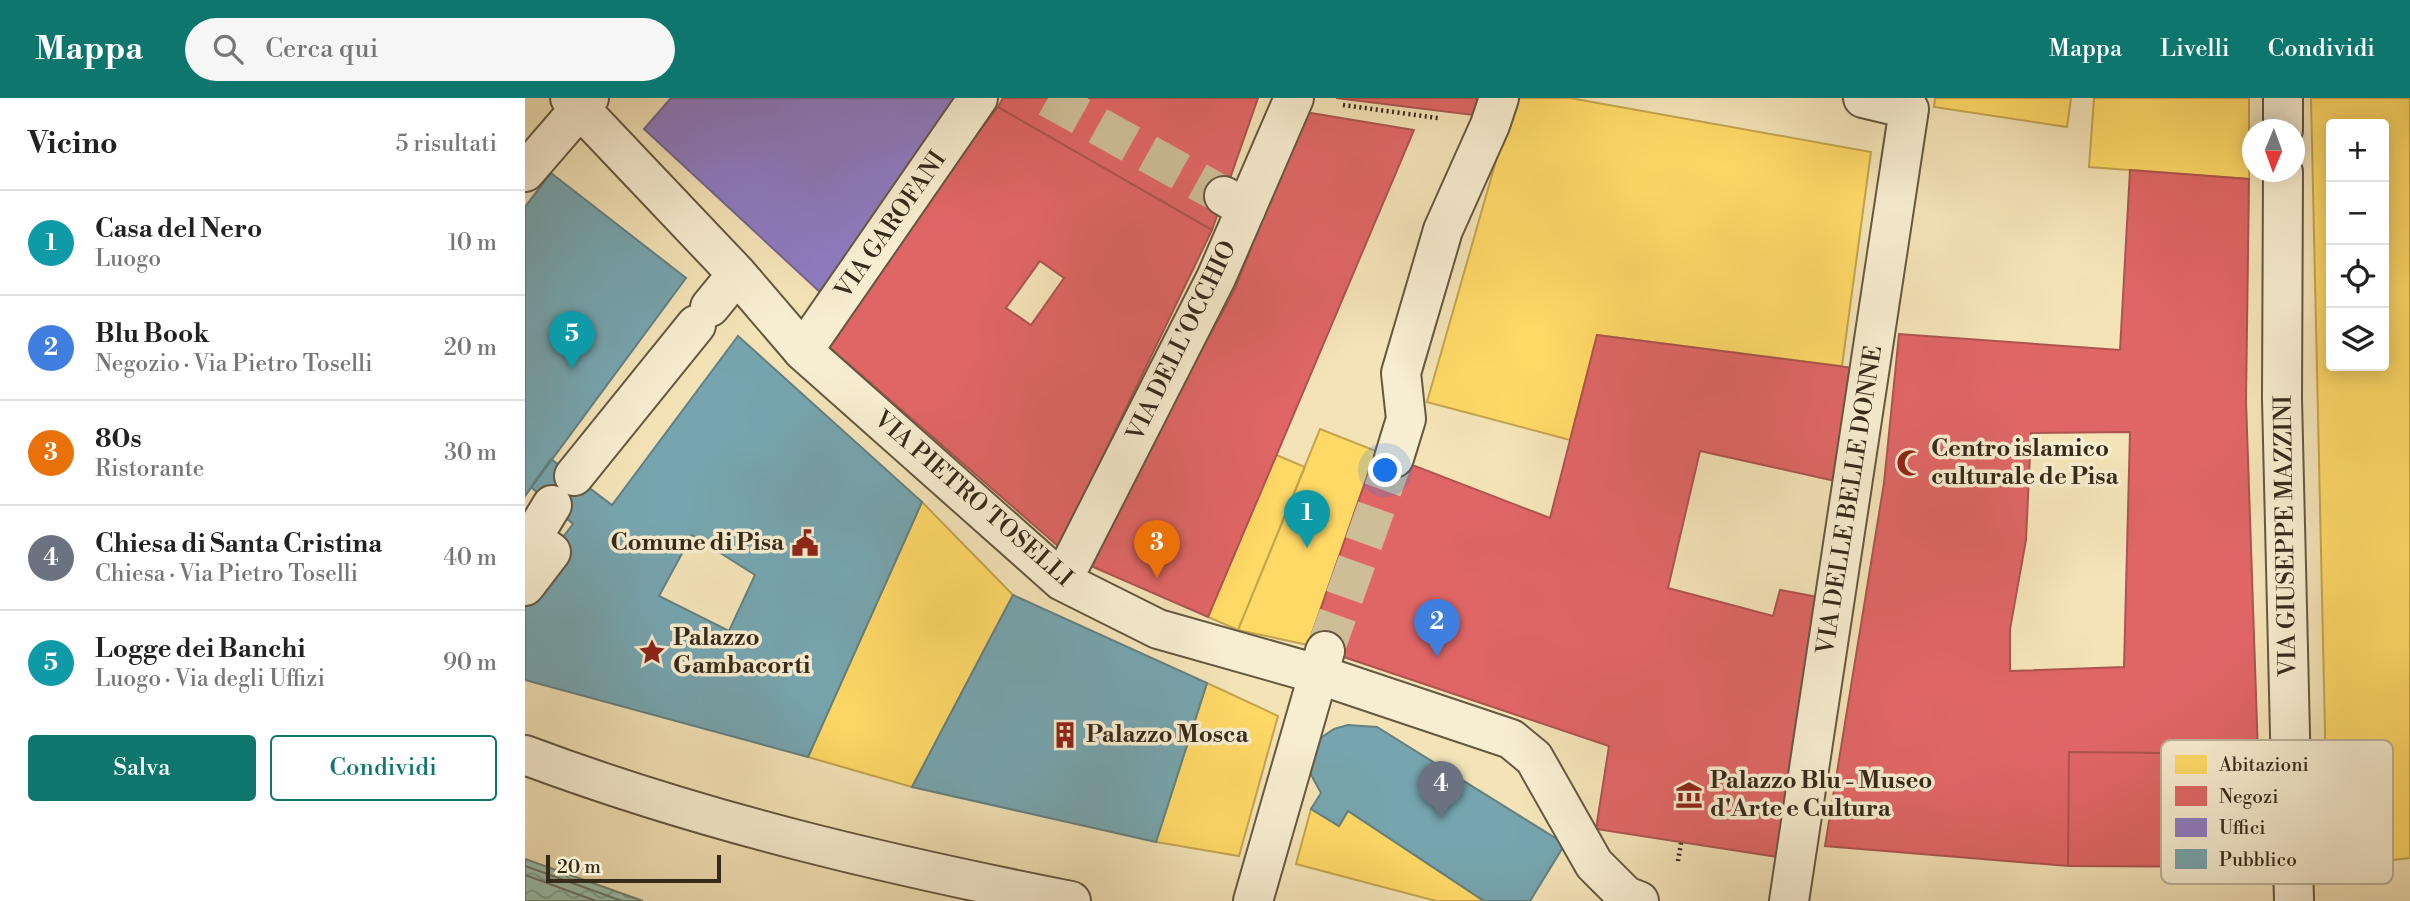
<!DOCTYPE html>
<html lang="it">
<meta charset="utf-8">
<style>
:root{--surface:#fff;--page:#f6f6f6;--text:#222;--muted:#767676;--line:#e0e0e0;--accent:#0f766e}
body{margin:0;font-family:"Libre Bodoni",serif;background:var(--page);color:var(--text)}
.controls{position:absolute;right:21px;top:21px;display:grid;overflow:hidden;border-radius:7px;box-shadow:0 4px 18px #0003}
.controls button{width:63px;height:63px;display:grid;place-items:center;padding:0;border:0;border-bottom:2px solid var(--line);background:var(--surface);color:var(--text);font:35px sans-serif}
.compass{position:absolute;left:1717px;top:21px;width:63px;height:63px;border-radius:50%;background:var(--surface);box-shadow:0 4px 18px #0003;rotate:181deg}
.scale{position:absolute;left:21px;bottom:18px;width:175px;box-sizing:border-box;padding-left:7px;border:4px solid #362a1a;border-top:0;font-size:19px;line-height:24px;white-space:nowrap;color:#362a1a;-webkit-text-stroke:5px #f7edd0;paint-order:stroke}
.you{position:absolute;left:861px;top:373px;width:24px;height:24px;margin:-18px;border:5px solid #fff;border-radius:50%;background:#1a73e8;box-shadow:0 0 0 10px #1a73e833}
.badge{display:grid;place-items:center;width:46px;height:46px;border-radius:50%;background:var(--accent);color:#fff;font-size:23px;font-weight:700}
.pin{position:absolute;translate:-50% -58px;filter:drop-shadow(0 2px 4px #0008)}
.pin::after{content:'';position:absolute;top:37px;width:24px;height:21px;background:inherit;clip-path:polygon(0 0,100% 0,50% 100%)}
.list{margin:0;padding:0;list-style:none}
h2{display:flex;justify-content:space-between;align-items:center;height:91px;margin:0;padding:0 28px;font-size:30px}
h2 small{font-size:23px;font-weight:400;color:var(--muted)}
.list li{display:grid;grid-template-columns:46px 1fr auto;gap:21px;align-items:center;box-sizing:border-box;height:105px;padding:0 28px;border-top:2px solid var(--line)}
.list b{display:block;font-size:26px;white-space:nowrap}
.list p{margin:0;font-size:23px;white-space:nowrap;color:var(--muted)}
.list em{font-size:23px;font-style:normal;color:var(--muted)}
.actions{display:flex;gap:14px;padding:21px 28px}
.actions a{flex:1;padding:16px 0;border:2px solid var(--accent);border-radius:7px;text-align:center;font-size:24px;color:var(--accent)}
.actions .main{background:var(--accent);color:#fff}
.icon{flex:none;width:38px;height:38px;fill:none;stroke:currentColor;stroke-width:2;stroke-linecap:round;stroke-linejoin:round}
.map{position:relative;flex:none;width:1885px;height:803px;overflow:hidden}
header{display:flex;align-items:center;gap:42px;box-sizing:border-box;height:98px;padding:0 35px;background:var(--accent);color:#fff}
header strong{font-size:33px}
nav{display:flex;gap:38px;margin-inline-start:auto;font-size:24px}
.search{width:490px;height:63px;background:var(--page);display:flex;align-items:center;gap:18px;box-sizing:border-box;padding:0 24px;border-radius:38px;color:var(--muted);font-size:26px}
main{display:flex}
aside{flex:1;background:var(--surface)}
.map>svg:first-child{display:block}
</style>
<header>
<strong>Mappa</strong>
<div class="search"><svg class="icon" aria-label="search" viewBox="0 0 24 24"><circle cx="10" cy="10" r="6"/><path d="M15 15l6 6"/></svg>Cerca qui</div>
<nav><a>Mappa</a><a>Livelli</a><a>Condividi</a></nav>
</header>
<main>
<aside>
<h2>Vicino<small>5 risultati</small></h2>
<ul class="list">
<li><span class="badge" style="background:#0f9aa8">1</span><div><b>Casa del Nero</b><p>Luogo</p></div><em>10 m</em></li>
<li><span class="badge" style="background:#3f7fe0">2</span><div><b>Blu Book</b><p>Negozio · Via Pietro Toselli</p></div><em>20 m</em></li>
<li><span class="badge" style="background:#e8710a">3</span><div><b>80s</b><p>Ristorante</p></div><em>30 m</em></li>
<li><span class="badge" style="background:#6b7280">4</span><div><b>Chiesa di Santa Cristina</b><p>Chiesa · Via Pietro Toselli</p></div><em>40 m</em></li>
<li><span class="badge" style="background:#0f9aa8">5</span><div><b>Logge dei Banchi</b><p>Luogo · Via degli Uffizi</p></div><em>90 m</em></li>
</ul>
<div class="actions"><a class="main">Salva</a><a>Condividi</a></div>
</aside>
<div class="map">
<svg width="1885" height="803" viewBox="0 0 1885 803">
<defs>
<pattern id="water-waves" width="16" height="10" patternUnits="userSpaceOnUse" patternTransform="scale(1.75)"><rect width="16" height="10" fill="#9cbeac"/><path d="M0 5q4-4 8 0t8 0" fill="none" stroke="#809b8b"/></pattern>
</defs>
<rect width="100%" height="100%" fill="#f3e3b7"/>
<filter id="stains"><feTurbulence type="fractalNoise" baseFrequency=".00286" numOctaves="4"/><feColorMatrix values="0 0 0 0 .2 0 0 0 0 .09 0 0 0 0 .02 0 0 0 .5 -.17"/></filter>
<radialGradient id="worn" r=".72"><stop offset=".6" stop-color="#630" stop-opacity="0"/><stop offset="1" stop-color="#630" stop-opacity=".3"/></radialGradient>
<path fill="url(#water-waves)" stroke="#738372" stroke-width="2" d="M0 761 118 803H0Z"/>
<path fill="#ffd966" stroke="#c3a44f" stroke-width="2" fill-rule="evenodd" d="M989 0H1045L1346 54 1317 268 1072 237 1045 342 902 304Z
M1410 0H1546L1542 29 1409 9Z
M1569 0H1724V81L1564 69Z
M1786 0H1885V760L1803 770ZM1806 26H1859V268H1806Z
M795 331 851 353 783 547 713 532Z
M749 356 780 369 713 532 683 519Z
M397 404 488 497 387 689 283 659Z
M682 585 753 618 714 758 631 744Z
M786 711 814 728 823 713 959 803H911L771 766Z"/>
<path fill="#e06666" stroke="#ad544f" stroke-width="2" fill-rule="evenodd" d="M478 0H733L687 132 473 9Z
M811 0H960L956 18Z
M473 9 687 132 534 449 295 241ZM515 163 539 180 506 227 481 210Z
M780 14 889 32 683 519 559 465 709 193Z
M1605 72 1724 81 1721 302 1733 656 1544 654 1543 768 1300 748 1359 385 1374 236 1595 252ZM1605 334 1599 569 1485 573V531L1501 442 1506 335Z
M1072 237 1329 270 1310 383 1175 353 1143 490 1248 518 1255 492 1293 499 1253 759 1071 731 1084 648 783 547 851 353 1025 420Z
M1544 654 1733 656 1731 769 1543 768Z"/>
<path fill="#8e7cc3" stroke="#746390" stroke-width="2" d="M146 0H431L297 196 119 31Z"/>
<path fill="#76a5af" stroke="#638082" stroke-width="2" fill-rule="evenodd" d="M26 75 161 180 0 398V109Z
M213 238 397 404 283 659 0 582V488L48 426 6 389 26 361 87 407ZM167 437 230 477 204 533 134 498Z
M488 497 682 585 631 744 387 689Z
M823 627 852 629 1040 746 1005 803H959L823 713 814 728 786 711 796 695 784 673 787 655 797 639 809 631Z"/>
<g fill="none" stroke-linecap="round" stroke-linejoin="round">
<path stroke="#697463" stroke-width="2" d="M0 768 97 803
M0 777 71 803"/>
<path stroke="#cdbe98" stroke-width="38" stroke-dasharray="38 19" stroke-linecap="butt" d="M523 0 699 98"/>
<path stroke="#cdbe98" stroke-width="38" stroke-dasharray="38 19" stroke-linecap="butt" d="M800 553 869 360"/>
<defs>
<path id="pedestrian" d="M45 0 212 176 278 253
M0 74 64 0
M699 98 721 111
M185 209 212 176
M49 378 171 227
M0 435 26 454 0 488
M7 440 27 407
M792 576 986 641 1009 660 1069 766 1101 798 1114 803"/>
<path id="minor" d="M453 0 278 253 537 483 633 531 792 576
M1758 32V0
M1758 74 1757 301 1769 803
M869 360 881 321 876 275 918 132 965 27 974 0
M537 483 691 180 769 0
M728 803 800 553
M1264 803 1384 11 1338 0"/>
<path id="tertiary" d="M0 657C179 724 359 766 546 803"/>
</defs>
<use href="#pedestrian" stroke="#655841" stroke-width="42"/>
<use href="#minor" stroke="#655841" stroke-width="42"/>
<use href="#tertiary" stroke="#655841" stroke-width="42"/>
<path stroke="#362a1a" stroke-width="4.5" stroke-dasharray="2 3.5" stroke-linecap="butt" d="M818 7 913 20
M1153 763 1156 745"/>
<use href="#pedestrian" stroke="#f7edd0" stroke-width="38"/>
<use href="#minor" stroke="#f7edd0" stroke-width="38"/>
<use href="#tertiary" stroke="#f7edd0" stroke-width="38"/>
</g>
<defs>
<symbol id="mosque-bare" viewBox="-9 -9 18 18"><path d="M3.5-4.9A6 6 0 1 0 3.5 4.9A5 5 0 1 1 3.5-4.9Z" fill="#8f2418" stroke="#f7edd0" stroke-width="2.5" paint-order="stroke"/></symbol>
<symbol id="civic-bare" viewBox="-9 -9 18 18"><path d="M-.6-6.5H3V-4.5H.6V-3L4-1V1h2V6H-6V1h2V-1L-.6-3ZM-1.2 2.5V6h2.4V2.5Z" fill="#8f2418" stroke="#f7edd0" stroke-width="2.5" paint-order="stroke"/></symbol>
<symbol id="sight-bare" viewBox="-9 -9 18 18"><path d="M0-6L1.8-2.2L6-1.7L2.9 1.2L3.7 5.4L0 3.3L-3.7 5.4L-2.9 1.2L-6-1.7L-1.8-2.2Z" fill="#8f2418" stroke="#f7edd0" stroke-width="2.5" paint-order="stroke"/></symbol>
<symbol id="building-bare" viewBox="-9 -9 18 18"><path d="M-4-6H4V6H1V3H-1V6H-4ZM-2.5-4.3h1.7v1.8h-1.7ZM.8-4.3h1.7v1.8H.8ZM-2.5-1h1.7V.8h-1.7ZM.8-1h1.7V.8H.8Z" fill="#8f2418" stroke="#f7edd0" stroke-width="2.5" paint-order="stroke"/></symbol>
<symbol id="museum-bare" viewBox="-9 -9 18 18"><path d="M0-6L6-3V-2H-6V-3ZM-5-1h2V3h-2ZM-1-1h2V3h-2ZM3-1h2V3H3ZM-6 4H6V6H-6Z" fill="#8f2418" stroke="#f7edd0" stroke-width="2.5" paint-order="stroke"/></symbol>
</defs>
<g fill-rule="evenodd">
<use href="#mosque-bare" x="1366" y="346" width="38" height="38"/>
<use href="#civic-bare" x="261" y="426" width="38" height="38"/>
<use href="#sight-bare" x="108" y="535" width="38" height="38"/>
<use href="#building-bare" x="521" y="618" width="38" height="38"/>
<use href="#museum-bare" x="1145" y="678" width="38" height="38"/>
</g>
<g text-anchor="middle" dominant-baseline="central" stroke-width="7" stroke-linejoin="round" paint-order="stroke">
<g font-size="24" fill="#362a1a" stroke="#f7edd0">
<text transform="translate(366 127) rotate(-55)">VIA GAROFANI</text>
<text transform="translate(657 243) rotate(-64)">VIA DELL'OCCHIO</text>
<text transform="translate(448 401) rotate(41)">VIA PIETRO TOSELLI</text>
<text transform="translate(1325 402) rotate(-81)">VIA DELLE BELLE DONNE</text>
<text transform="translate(1761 438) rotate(-91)">VIA GIUSEPPE MAZZINI</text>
</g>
<g font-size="24" font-weight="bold" fill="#362a1a" stroke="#f7edd0" text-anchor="start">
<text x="1406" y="351">Centro islamico<tspan x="1406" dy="28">culturale de Pisa</tspan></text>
<text x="259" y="445" text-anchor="end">Comune di Pisa</text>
<text x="148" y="540">Palazzo<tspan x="148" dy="28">Gambacorti</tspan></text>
<text x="561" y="637">Palazzo Mosca</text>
<text x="1185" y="683">Palazzo Blu - Museo<tspan x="1185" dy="28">d'Arte e Cultura</tspan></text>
</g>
</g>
<rect x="1636" y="642" width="232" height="144" rx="10" fill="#f7edd0" stroke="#bdb299" stroke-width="2"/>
<rect x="1650" y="657" width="32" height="19" fill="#ffd966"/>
<rect x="1650" y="688" width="32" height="20" fill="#e06666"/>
<rect x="1650" y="720" width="32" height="19" fill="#8e7cc3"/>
<rect x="1650" y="751" width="32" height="20" fill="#76a5af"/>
<g font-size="19" fill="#362a1a">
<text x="1694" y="673">Abitazioni</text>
<text x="1694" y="705">Negozi</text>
<text x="1694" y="736">Uffici</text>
<text x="1694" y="768">Pubblico</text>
</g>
<rect width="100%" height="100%" filter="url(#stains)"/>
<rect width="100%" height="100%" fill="url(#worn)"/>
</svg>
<div class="controls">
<button>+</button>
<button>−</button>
<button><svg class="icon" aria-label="locate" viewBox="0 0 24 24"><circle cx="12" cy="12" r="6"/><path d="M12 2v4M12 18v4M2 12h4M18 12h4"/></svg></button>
<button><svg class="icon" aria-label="layers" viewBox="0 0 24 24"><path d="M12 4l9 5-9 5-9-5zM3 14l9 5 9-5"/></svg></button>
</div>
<svg class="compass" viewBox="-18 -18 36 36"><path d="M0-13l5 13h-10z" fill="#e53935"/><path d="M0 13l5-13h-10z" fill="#767676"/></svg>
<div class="scale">20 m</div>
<div class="you"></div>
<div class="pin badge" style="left:782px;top:450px;background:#0f9aa8">1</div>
<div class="pin badge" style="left:912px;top:559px;background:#3f7fe0">2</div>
<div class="pin badge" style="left:632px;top:480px;background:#e8710a">3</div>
<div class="pin badge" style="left:916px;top:721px;background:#6b7280">4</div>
<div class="pin badge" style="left:47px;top:271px;background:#0f9aa8">5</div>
</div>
</main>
